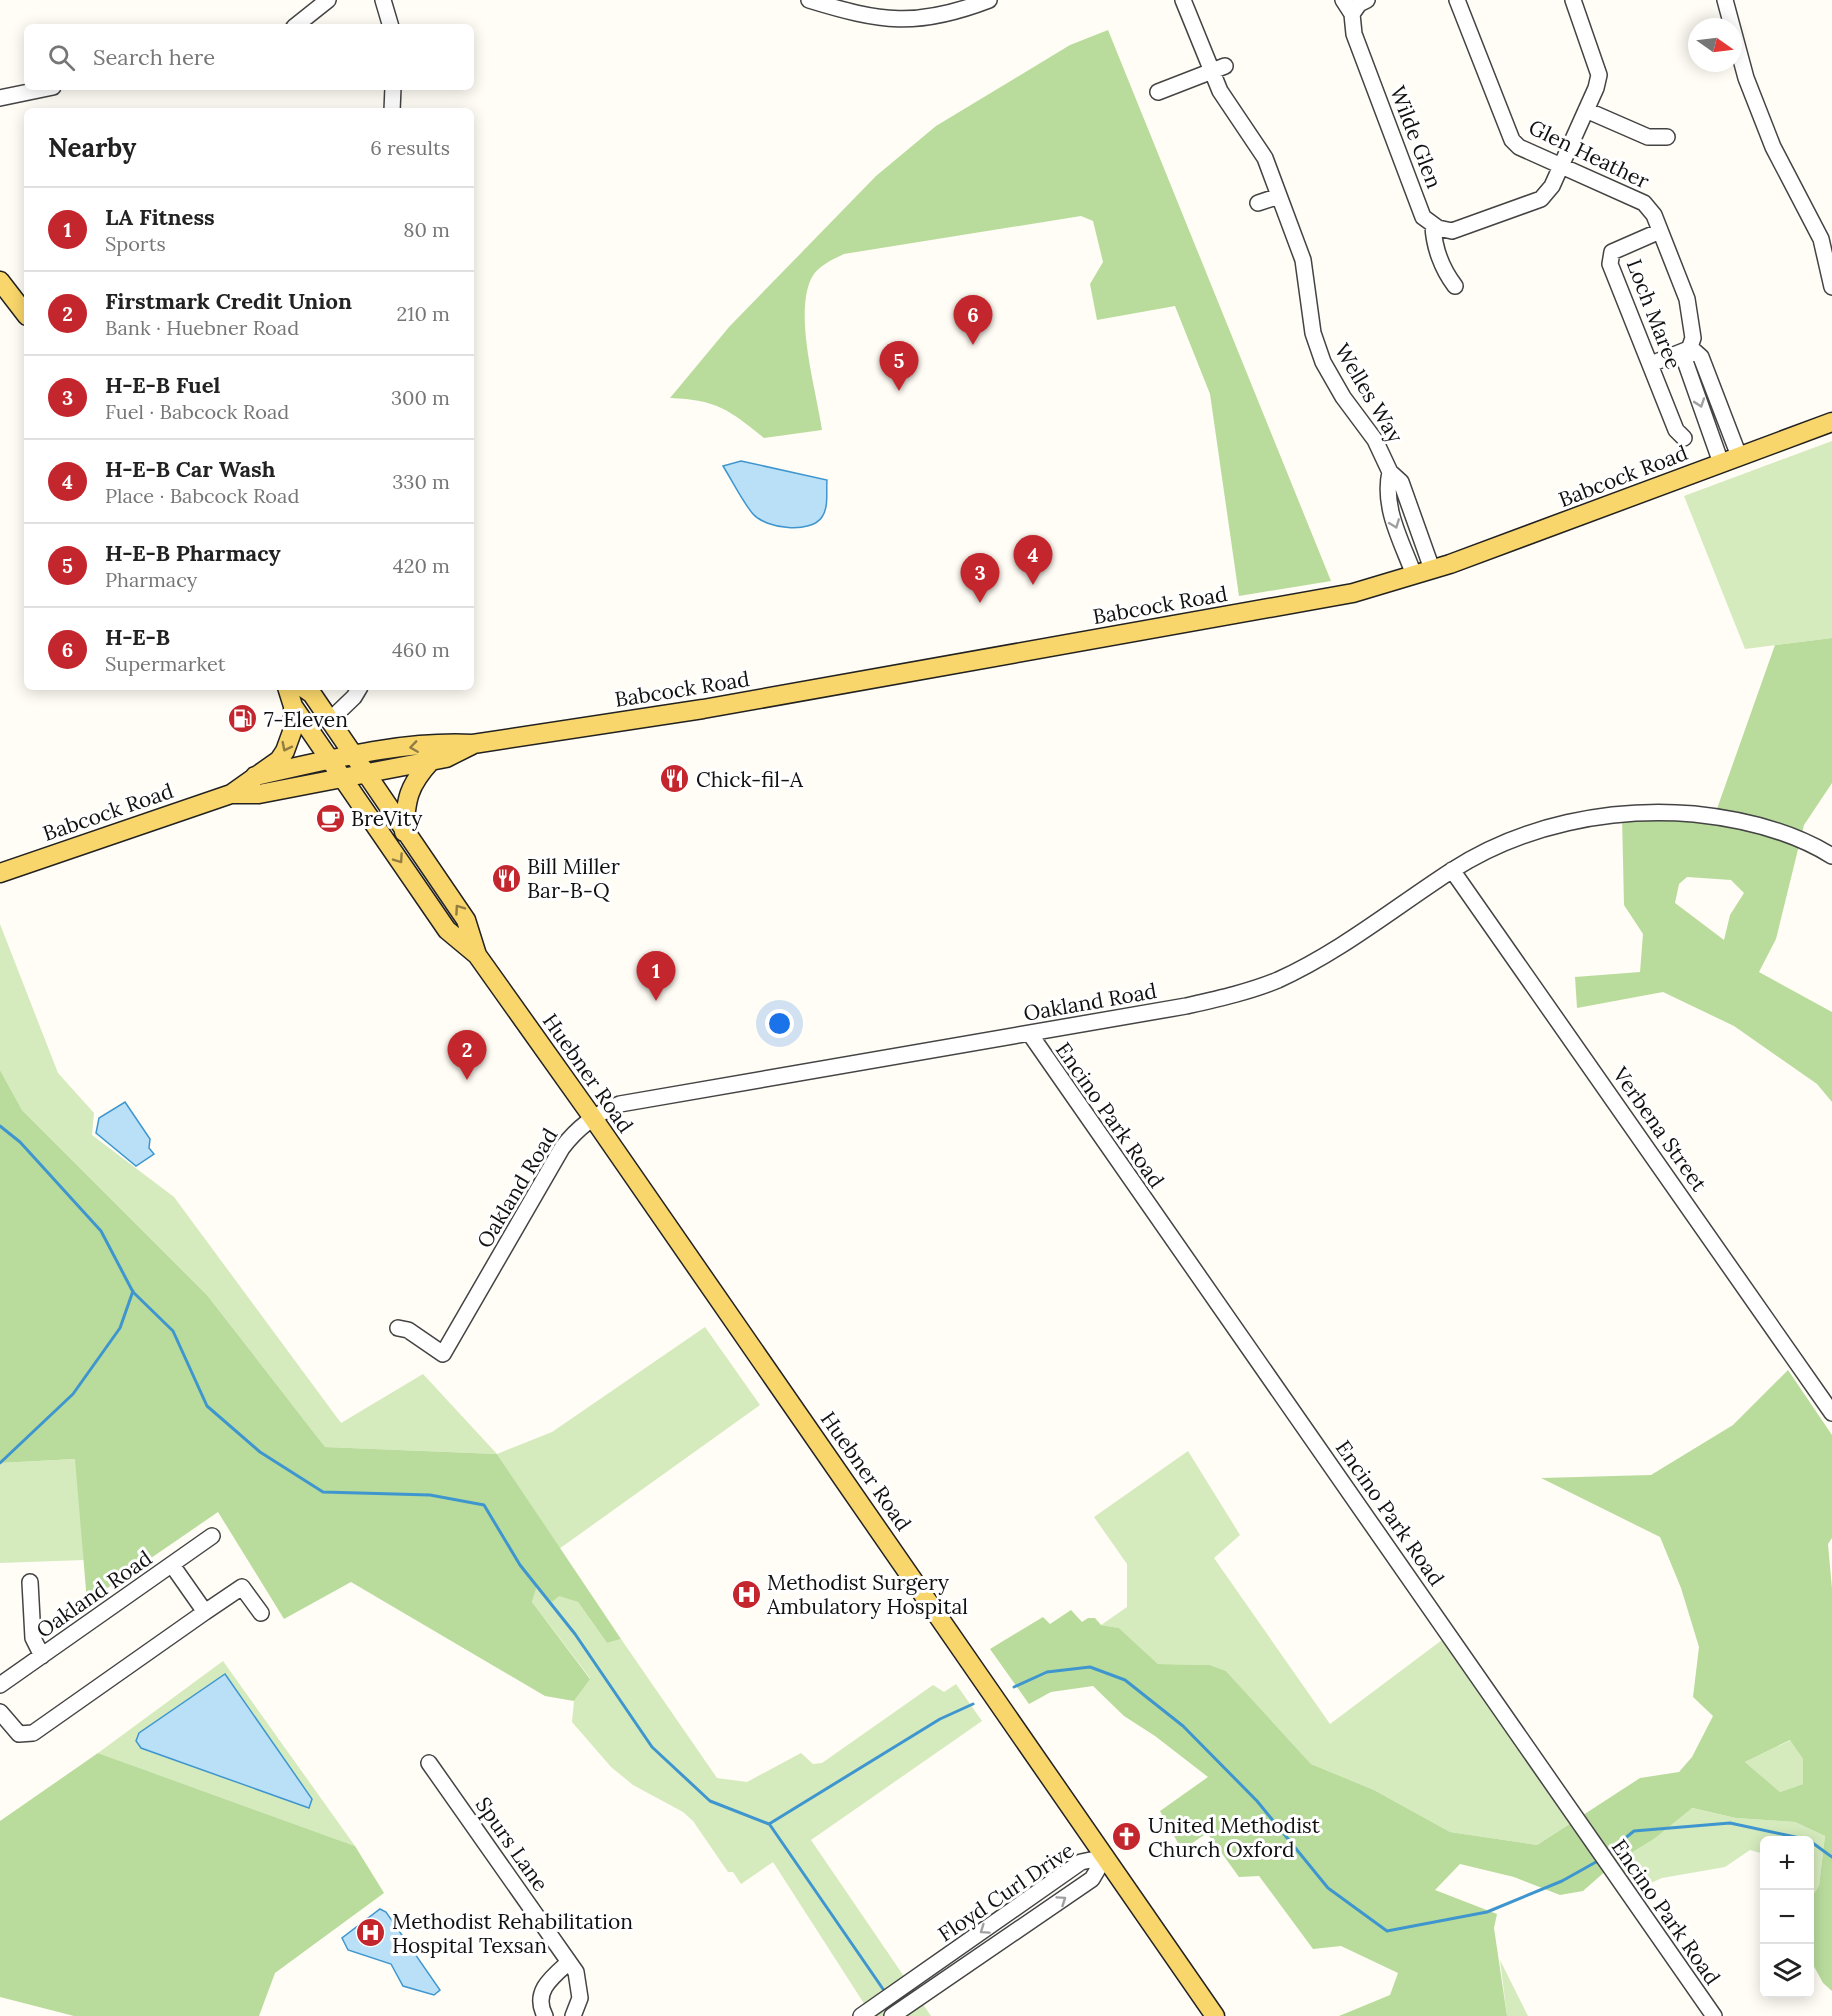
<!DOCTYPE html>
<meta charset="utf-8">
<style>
:root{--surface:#fff;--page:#f6f6f6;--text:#222;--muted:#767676;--line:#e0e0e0;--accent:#c4262e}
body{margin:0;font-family:Lora,serif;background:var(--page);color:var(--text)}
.controls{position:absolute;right:18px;bottom:18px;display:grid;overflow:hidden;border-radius:9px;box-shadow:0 3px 15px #0003}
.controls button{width:54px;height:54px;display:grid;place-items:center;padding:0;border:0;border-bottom:2px solid var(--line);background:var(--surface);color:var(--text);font:30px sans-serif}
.compass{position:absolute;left:1688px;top:18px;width:54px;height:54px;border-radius:50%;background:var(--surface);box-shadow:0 3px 15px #0003;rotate:104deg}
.you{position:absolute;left:780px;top:1024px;width:21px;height:21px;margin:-15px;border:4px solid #fff;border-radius:50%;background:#1a73e8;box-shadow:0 0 0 9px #1a73e833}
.badge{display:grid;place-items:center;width:39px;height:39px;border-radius:50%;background:var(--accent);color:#fff;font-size:20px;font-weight:700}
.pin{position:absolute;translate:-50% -50px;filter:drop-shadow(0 2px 3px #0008)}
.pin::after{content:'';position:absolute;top:32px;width:21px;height:18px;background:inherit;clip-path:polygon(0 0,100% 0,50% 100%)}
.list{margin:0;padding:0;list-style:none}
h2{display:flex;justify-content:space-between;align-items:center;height:78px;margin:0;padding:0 24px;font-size:26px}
h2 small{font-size:20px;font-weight:400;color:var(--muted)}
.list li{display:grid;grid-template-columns:39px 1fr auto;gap:18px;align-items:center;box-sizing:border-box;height:84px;padding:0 24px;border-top:2px solid var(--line)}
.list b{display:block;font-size:22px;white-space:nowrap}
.list p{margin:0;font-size:20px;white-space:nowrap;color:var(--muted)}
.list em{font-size:20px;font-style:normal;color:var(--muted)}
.icon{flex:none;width:33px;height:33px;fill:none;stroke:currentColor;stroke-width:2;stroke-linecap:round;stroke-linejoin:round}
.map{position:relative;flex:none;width:1832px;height:2016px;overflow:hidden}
.search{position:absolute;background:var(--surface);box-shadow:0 3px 15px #0003;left:24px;top:24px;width:450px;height:66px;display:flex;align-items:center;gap:15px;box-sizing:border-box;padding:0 21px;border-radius:9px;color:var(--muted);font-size:22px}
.panel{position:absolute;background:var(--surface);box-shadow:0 3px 15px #0003;left:24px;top:108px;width:450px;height:582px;border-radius:9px}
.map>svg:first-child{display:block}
</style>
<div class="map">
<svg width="1832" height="2016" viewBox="0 0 1832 2016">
<rect width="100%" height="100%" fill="#fffdf5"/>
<path fill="#d5ebbd" d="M1832 441V638L1745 649 1684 496Z
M0 924 58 1073 94 1113 92 1135 174 1197 341 1423 423 1374 497 1454 552 1432 705 1327 760 1405 559 1549 497 1454 325 1447 207 1295 22 1110 0 1070Z
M1188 1451 1240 1535 1214 1558 1330 1724 1442 1640 1572 1822 1537 1845 1450 1832 1374 1790 1311 1764 1226 1671 1210 1665 1158 1664 1119 1628 1101 1625 1127 1607V1564L1094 1517Z
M76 1459 84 1560 0 1563V1463Z
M537 1586 578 1602 607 1643 621 1639 717 1778 747 1782 801 1753 813 1764 822 1763 933 1685 944 1692 956 1684 982 1721 811 1840 931 2016H872L773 1862 741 1884 733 1872H728L693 1821 683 1812 633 1785 611 1767 572 1722 574 1701 590 1678 532 1602Z
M223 1661 355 1846 98 1753Z
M1791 1740 1803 1759V1784L1780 1792 1745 1762Z
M1691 1808 1736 1818 1795 1822 1825 1836 1819 1886 1810 1899V1840H1764V1854L1750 1850 1725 1867 1662 1878 1635 1890 1616 1862 1654 1839Z
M1500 1960 1528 2016H1507Z"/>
<path fill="#b9dc9c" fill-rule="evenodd" d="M1108 30 1331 581 1239 596 1210 394 1175 306 1097 320 1090 284 1103 262 1093 221 1081 216 844 254C832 260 817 266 811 279 794 316 816 389 822 430L764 438C728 409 717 400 670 398L729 327 876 176 936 126 1070 45Z
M1832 638V783L1804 825 1776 939 1759 972 1832 1012V1102L1817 1084 1734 1026 1663 992 1577 1008 1575 977 1640 972 1643 934 1624 905 1622 816 1713 820 1775 645ZM1687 877 1731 880 1744 893 1730 915 1724 940 1675 903 1679 884Z
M0 1070 22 1110 207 1295 325 1447 497 1454 621 1639 607 1643 578 1602 559 1596 552 1602 537 1586 532 1602 590 1679 574 1701 545 1696 351 1582 284 1619 218 1512 87 1602 75 1459 0 1463Z
M1788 1370 1832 1435V1538L1828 1544 1832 1589V1991L1823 1983 1810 1959V1899L1819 1886 1825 1836 1795 1822 1736 1818 1692 1808 1654 1839 1616 1862 1583 1891 1560 1895 1514 1877 1460 1864 1435 1890 1497 1914 1494 1928 1507 2016H1339L1390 1995 1398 1973 1341 1946 1313 1949 1259 1876 1239 1877 1207 1833 1182 1850 1160 1811 1208 1777 1155 1736 1124 1716 1093 1686 1051 1692 1029 1704 990 1649 1043 1617 1050 1624 1071 1610 1082 1622 1088 1618H1095L1101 1625 1119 1628 1158 1664 1210 1665 1226 1671 1311 1764 1374 1790 1450 1832 1537 1845 1640 1778 1679 1772 1692 1757 1713 1716 1693 1697 1699 1647 1681 1588 1660 1537 1541 1478 1651 1475 1733 1425ZM1790 1740 1803 1759V1784L1780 1792 1745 1762Z
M98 1753 355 1846 384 1893 275 1973 259 2016H74L0 1997V1821Z"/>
<path fill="#b9e0f7" stroke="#3f96cf" stroke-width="1.5" d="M741 461 827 480C826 491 829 507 822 517 811 534 766 529 753 514 742 501 733 482 723 466Z
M125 1102 150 1139 149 1148 154 1154 136 1166 96 1133 99 1118Z
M225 1674 312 1799 309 1808 141 1748 136 1741 139 1733Z
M380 1909 386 1912 440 1990 434 1995 403 1986 391 1964 348 1950 342 1938Z"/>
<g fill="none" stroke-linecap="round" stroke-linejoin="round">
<path stroke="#3f96cf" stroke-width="3" d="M0 1126 20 1142 101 1231 133 1292 173 1331 207 1406 260 1452 323 1492 430 1495 484 1505 520 1565 575 1634 652 1747 710 1801 769 1824 940 1719 973 1704
M0 1463 73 1394 120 1328 133 1291
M1014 1687 1047 1672 1090 1667 1125 1680 1183 1726 1257 1801 1328 1888 1387 1931 1487 1912 1562 1881 1596 1862
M770 1825 883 1989
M1810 1841 1832 1857
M1607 1853 1634 1831 1730 1823 1809 1840"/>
<defs>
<path id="minor" d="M383 0 391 27
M809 0C881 22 916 28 989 0
M1183 0 1220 91 1265 158 1303 260 1313 333 1323 362 1343 397 1375 440 1390 472 1401 482 1432 569
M1343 0 1352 14 1354 34 1423 217 1438 228 1452 231 1541 199 1552 186 1596 88 1599 75 1573 0
M1457 0 1512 140 1519 147 1644 203 1654 215 1687 299 1693 338 1685 361 1721 463
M1725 0 1746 78 1773 147 1821 239 1832 287
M1352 14 1359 4 1367 0
M294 27 328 0
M1158 92 1225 66
M0 98 53 87
M1586 110 1648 137H1667
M392 111 393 87
M1258 203 1279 196
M1433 226C1434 247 1442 269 1455 286
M1660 231 1612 252 1610 264 1676 430 1684 438
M1691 348 1701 357 1739 456
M1651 364 1691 348
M1390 472C1382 508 1402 542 1414 575
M329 721 354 697 360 687
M1452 870 1832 1413
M1030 1034 1714 2016
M398 1328 408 1330 443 1354 562 1148C577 1128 597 1113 620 1104L1186 1006C1217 999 1249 992 1278 980 1340 952 1394 908 1451 871 1522 825 1610 807 1694 814 1742 819 1790 830 1832 856
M30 1582 33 1638 42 1656
M205 1612 242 1587 261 1613
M0 1685 212 1536
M0 1712 19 1734 33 1733 205 1612 172 1565
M429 1763 576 1972 580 1998 573 2016
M545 2016C532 1992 552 1977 569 1962
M861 2016 1081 1862 1105 1857
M892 2016 1092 1879 1105 1857"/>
<path id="major" d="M0 281 27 316
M287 687 293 706 447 930 477 955 593 1118 1215 2016
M302 687 312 694 466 920 477 955
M255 776C325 761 400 740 473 744L703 709 1353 593 1450 564 1832 422
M231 794H259L446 758 472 745
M404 832C406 799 408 786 431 761
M0 873 231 794 279 760 285 751 293 729V706"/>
</defs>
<use href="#minor" stroke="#444" stroke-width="18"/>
<use href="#major" stroke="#222" stroke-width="21"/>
<use href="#minor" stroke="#fff" stroke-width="15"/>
<use href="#major" stroke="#f9d66b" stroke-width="18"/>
</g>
<defs><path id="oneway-chevron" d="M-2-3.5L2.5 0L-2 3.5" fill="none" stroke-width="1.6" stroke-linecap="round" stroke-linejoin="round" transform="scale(1.5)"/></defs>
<g stroke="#a0a0a0">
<use href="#oneway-chevron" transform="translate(1700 403) rotate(71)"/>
<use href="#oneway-chevron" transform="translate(1395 524) rotate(69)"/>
<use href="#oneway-chevron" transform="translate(1062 1900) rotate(-34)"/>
<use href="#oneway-chevron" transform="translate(984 1930) rotate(145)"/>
</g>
<g stroke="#917d42">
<use href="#oneway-chevron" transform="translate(286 747) rotate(117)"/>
<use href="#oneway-chevron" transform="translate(414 747) rotate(172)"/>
<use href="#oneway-chevron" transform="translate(399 859) rotate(55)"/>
<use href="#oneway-chevron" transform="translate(459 909) rotate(-125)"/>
</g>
<defs>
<symbol id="fuel-disc" viewBox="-11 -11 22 22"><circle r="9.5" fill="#c4262e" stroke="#fff"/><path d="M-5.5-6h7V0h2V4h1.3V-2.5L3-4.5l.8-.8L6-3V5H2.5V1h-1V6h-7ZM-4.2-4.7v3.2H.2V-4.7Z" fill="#fff"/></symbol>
<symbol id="restaurant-disc" viewBox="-11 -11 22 22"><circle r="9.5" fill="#c4262e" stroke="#fff"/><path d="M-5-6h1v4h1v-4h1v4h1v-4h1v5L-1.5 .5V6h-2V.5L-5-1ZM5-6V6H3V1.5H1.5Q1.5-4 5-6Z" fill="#fff"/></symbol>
<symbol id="cafe-disc" viewBox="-11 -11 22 22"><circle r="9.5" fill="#c4262e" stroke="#fff"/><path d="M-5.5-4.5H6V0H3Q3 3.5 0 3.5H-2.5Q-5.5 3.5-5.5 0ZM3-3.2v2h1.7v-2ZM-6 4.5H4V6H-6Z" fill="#fff"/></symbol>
<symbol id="hospital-disc" viewBox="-11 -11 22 22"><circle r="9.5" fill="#c4262e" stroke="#fff"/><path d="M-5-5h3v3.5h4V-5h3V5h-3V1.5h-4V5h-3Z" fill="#fff"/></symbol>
<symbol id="church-disc" viewBox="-11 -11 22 22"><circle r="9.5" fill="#c4262e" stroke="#fff"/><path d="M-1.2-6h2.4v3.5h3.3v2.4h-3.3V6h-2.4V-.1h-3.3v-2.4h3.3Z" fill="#fff"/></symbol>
</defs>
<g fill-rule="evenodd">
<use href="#fuel-disc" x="226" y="702" width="33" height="33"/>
<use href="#restaurant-disc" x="658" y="762" width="33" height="33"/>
<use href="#cafe-disc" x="314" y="802" width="33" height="33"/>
<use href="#restaurant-disc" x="490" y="862" width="33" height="33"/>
<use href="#hospital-disc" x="730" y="1578" width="33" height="33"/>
<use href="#church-disc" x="1110" y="1820" width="33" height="33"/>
<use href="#hospital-disc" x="354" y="1916" width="33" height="33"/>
</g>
<g text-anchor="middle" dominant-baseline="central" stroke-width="6" stroke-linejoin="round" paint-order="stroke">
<g font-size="21" fill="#111" stroke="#fff">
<text transform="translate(1416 137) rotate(69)">Wilde Glen</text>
<text transform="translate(1589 154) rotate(26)">Glen Heather</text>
<text transform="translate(1654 314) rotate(69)">Loch Maree</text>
<text transform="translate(1369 393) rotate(59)">Welles Way</text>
<text transform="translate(1623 476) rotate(-21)">Babcock Road</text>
<text transform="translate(1160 605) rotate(-10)">Babcock Road</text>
<text transform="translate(682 689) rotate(-9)">Babcock Road</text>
<text transform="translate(108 812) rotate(-19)">Babcock Road</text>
<text transform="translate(1090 1002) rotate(-10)">Oakland Road</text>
<text transform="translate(588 1073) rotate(55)">Huebner Road</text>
<text transform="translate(1110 1115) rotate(55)">Encino Park Road</text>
<text transform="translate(1660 1129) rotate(55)">Verbena Street</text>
<text transform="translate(517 1188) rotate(-59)">Oakland Road</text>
<text transform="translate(866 1471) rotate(55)">Huebner Road</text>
<text transform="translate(1390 1513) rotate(55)">Encino Park Road</text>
<text transform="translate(94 1594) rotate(-35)">Oakland Road</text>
<text transform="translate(512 1844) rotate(55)">Spurs Lane</text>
<text transform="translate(1006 1892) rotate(-34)">Floyd Curl Drive</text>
<text transform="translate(1666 1912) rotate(55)">Encino Park Road</text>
</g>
<g font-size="21" fill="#111" stroke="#fff" text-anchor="start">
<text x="264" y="719">7-Eleven</text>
<text x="696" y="779">Chick-fil-A</text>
<text x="351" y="818">BreVity</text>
<text x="527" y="866">Bill Miller<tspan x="527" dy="24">Bar-B-Q</tspan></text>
<text x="767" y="1582">Methodist Surgery<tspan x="767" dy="24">Ambulatory Hospital</tspan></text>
<text x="1148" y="1825">United Methodist<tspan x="1148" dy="24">Church Oxford</tspan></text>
<text x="392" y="1921">Methodist Rehabilitation<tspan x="392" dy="24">Hospital Texsan</tspan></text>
</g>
</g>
</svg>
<div class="controls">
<button>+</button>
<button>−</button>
<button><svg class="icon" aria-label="layers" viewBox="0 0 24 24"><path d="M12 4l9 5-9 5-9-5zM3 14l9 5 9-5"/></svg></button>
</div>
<svg class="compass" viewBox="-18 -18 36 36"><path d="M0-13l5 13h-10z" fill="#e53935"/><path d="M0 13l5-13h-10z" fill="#767676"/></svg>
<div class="you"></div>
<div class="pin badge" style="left:656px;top:1001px">1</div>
<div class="pin badge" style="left:467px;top:1080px">2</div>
<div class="pin badge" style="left:980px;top:603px">3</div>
<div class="pin badge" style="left:1033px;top:585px">4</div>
<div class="pin badge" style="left:899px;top:391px">5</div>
<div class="pin badge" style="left:973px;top:345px">6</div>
<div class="search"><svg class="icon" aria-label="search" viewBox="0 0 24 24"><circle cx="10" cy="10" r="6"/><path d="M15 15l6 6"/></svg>Search here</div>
<section class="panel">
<h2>Nearby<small>6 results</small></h2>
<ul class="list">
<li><span class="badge">1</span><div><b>LA Fitness</b><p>Sports</p></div><em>80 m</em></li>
<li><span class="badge">2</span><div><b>Firstmark Credit Union</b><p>Bank · Huebner Road</p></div><em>210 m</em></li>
<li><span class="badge">3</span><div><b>H-E-B Fuel</b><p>Fuel · Babcock Road</p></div><em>300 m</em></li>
<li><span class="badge">4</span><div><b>H-E-B Car Wash</b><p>Place · Babcock Road</p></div><em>330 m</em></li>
<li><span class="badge">5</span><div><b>H-E-B Pharmacy</b><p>Pharmacy</p></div><em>420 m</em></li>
<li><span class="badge">6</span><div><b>H-E-B</b><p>Supermarket</p></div><em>460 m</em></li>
</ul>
</section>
</div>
